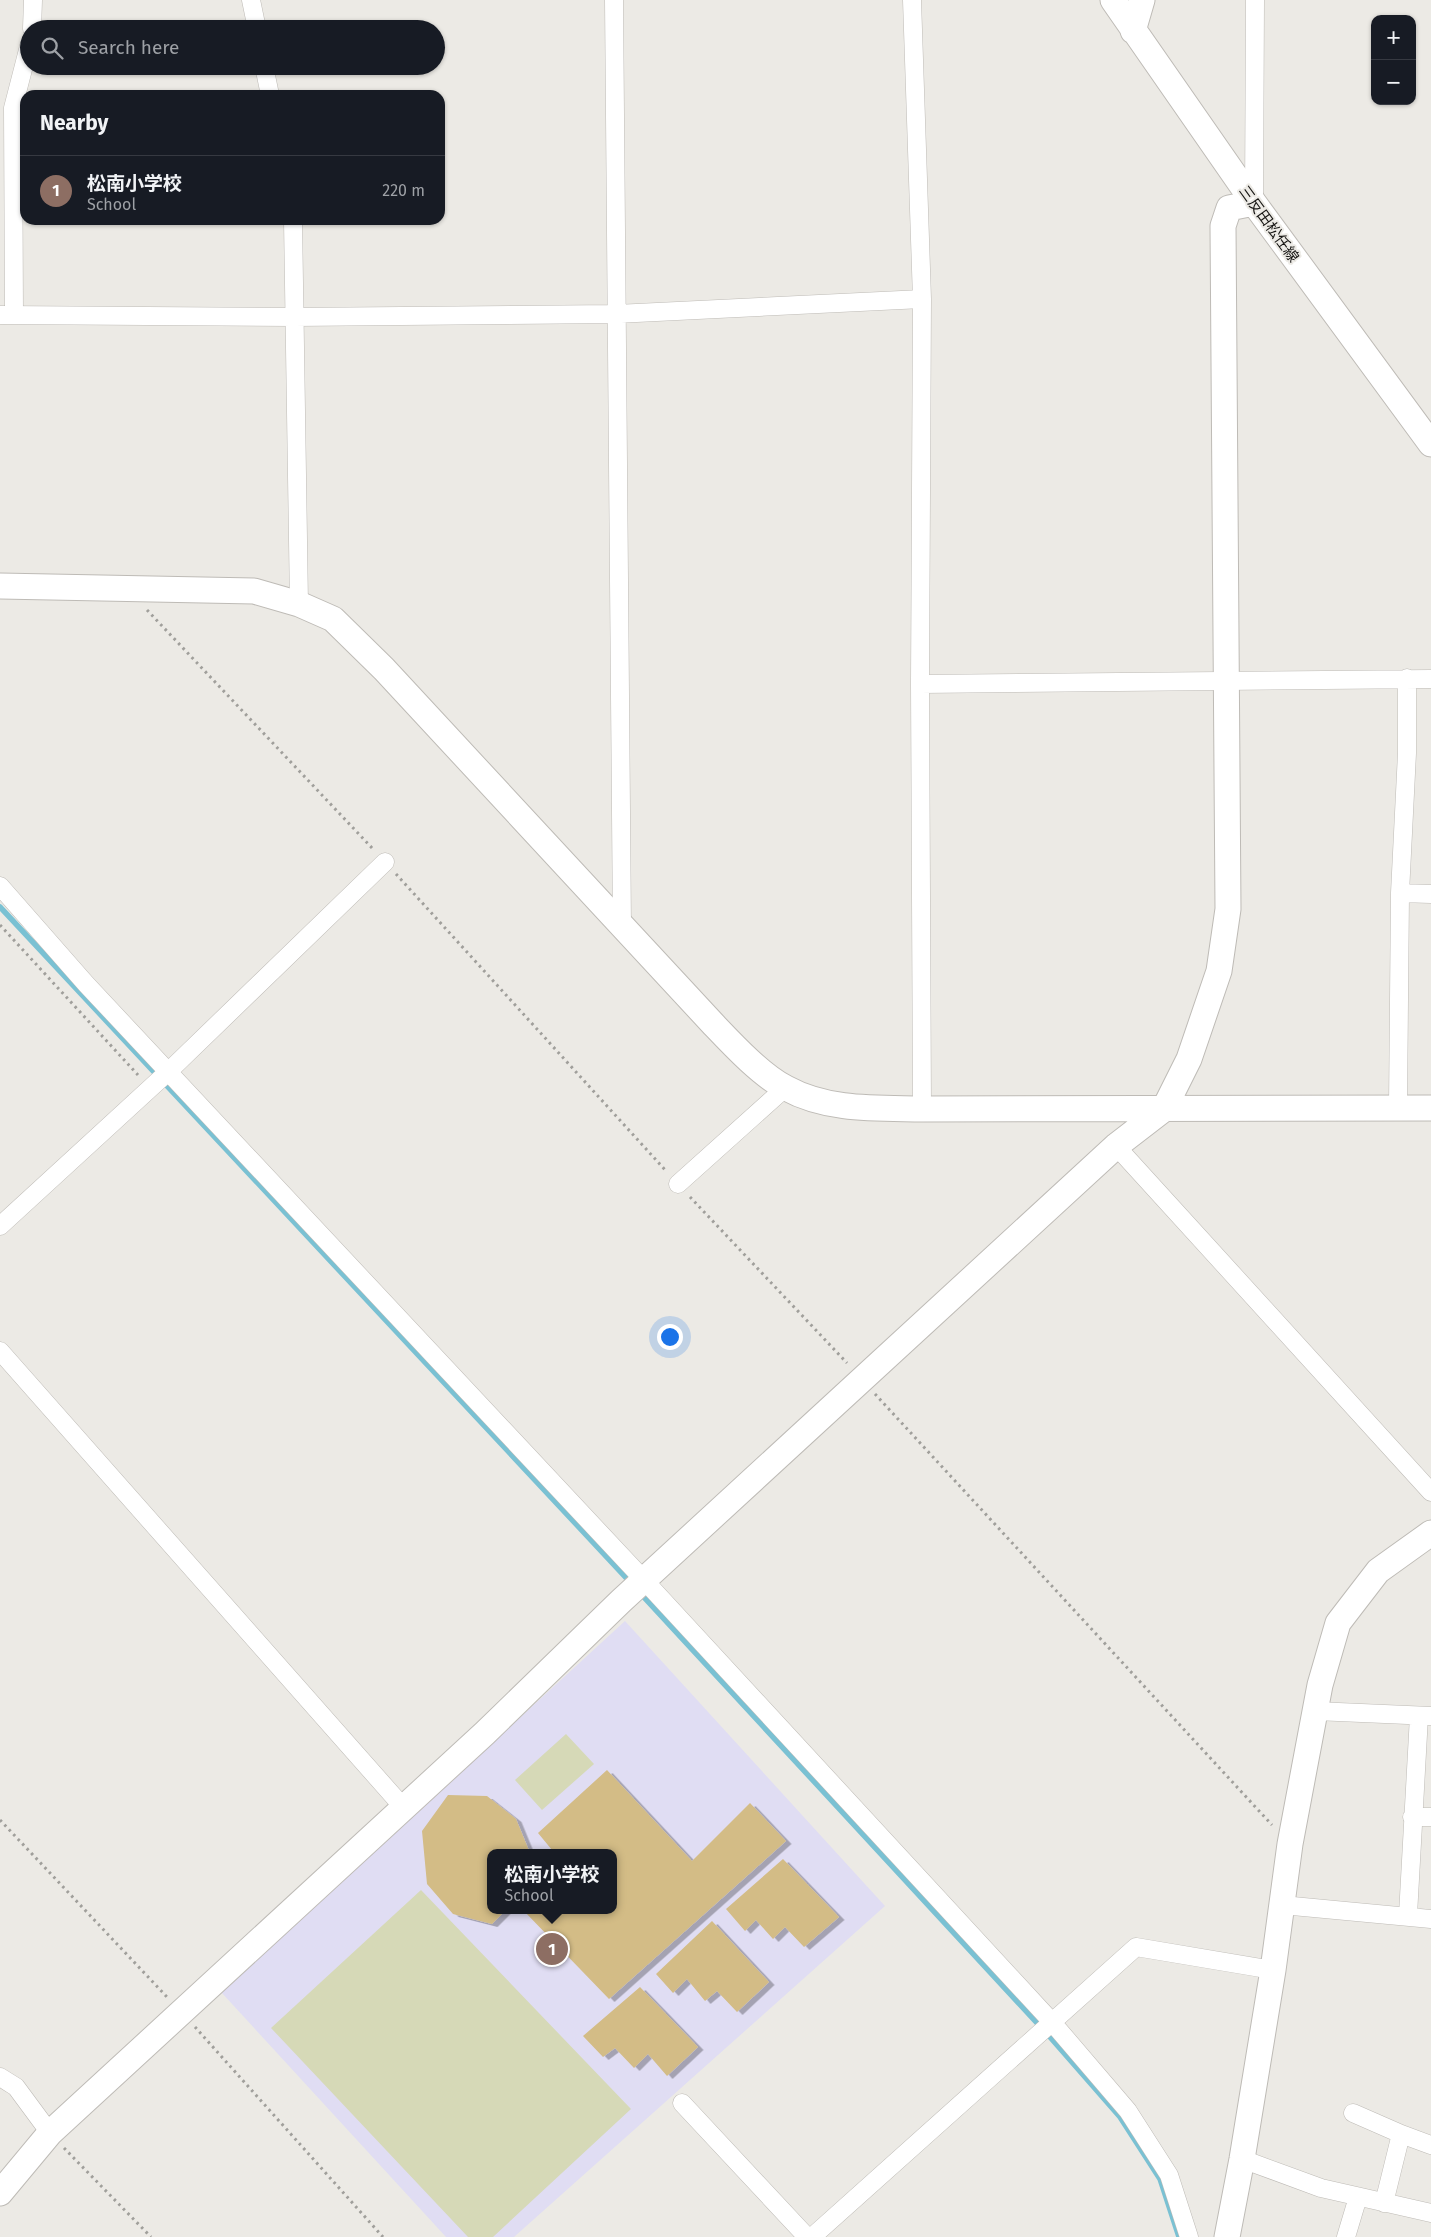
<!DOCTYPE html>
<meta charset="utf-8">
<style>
:root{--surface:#171b24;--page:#20242c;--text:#f1f3f6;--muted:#9ea1a6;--line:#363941;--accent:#2563eb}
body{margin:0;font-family:"Fira Sans","Noto Sans JP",sans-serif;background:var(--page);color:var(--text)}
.controls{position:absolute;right:15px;top:15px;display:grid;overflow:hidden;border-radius:10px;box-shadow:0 1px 4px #0004}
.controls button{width:45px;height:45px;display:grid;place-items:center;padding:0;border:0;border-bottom:1px solid var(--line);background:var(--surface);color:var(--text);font:25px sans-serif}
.you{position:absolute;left:669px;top:1336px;width:18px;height:18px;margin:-12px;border:4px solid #fff;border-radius:50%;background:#1a73e8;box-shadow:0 0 0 8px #1a73e833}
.badge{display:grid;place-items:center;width:32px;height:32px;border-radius:50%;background:var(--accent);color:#fff;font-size:16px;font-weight:700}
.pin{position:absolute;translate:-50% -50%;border:2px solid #fff;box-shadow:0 1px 5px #0006}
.popup{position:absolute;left:487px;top:1849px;width:130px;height:65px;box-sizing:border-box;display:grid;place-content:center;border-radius:10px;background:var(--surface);filter:drop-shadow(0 1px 4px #0005);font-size:16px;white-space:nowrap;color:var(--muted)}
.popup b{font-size:19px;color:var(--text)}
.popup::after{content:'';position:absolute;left:50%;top:100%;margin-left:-10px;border:10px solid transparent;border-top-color:var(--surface)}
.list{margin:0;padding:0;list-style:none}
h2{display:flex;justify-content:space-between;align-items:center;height:65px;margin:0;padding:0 20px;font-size:21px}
h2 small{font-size:16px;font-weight:400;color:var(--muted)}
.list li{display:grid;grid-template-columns:32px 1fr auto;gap:15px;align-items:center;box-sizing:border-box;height:70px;padding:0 20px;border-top:1px solid var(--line)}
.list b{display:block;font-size:19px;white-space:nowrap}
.list p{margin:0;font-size:16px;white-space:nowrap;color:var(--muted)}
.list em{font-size:16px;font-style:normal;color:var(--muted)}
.icon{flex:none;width:28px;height:28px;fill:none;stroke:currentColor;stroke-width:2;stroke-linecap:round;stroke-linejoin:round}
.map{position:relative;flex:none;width:1431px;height:2237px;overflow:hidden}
.search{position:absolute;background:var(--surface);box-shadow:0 1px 4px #0004;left:20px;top:20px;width:425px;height:55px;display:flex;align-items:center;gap:12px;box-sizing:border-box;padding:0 18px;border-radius:28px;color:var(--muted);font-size:19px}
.panel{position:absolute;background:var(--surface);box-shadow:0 1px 4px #0004;left:20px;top:90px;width:425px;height:135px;border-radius:15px}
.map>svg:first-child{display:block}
</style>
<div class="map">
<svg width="1431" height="2237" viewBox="0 0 1431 2237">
<defs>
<filter id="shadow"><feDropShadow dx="5.5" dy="3" stdDeviation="0" flood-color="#0004"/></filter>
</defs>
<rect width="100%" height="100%" fill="#eceae5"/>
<path fill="#e0ddf3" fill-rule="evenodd" d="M625 1621 885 1906 514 2237H446L221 1992ZM491 1853H613V1910H491Z"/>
<path fill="#d6d9b7" d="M566 1734 594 1764 542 1810 515 1780Z
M421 1890 631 2109 493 2237H468L271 2028Z"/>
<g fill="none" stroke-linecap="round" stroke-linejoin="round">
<path stroke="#7ac1d3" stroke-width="5.5" d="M0 907 632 1584
M640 1593 1050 2037 1120 2117 1160 2179 1179 2237"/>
</g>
<path fill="#d3bc86" filter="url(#shadow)" d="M607 1770 692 1861 750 1803 786 1841 609 1999 523 1910H613V1853H550L552 1850 538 1833Z
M448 1795 487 1796 516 1819 530 1853H491V1910H506L492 1924 453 1914 427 1884 422 1831Z
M783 1859 839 1917 804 1947 785 1927 773 1939 756 1920 745 1931 726 1909Z
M712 1921 769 1982 737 2012 717 1991 705 2001 687 1979 673 1993 656 1974Z
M640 1987 698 2047 667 2076 648 2054 634 2068 615 2048 603 2057 583 2036Z"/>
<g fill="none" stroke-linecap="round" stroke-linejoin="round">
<defs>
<path id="street" d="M251 0 257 29
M614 0 622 928
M912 0 922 299 920 684 922 1109
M32 29 33 0
M264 66 270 95
M1254 203 1255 0
M293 220 299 604
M0 315 294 317 616 314 922 299
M14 315 13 108 29 46
M920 684 1431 679
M0 886 86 984 644 1580 1051 2021 1128 2111 1169 2175 1189 2237
M1400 893 1431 894
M1398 1108 1400 893 1407 753V678
M1116 1146 1431 1492
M678 1184 785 1088
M0 1226 169 1071 385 862
M0 1351 403 1807
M1315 1711 1431 1716
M1412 1817H1431
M1282 1905 1431 1919
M1408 1915 1419 1716
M0 2077 16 2087 50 2133
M682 2103 807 2237
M1353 2113 1401 2134 1384 2203
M1401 2134 1431 2145
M1242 2159 1321 2188 1431 2213
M812 2237 1136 1947 1273 1970
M1346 2237 1358 2197"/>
<path id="secondary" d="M1113 0 1254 203 1431 444
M1133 31 1142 0
M0 586 254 591 299 604 333 619 384 669 714 1025C733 1045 762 1076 786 1088 828 1111 877 1108 922 1109L1431 1108
M0 2193 50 2133 485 1733 621 1601 1116 1146 1164 1109 1189 1059 1219 971 1228 909 1223 226 1229 208 1254 203
M1227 2237 1242 2159 1273 1970 1290 1844 1320 1685 1338 1623 1378 1571 1431 1533"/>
</defs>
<use href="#street" stroke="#bebbb6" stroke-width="19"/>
<use href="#secondary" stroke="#bebbb6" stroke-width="27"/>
<path stroke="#a09f9b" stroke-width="3" stroke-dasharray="2.5 4" stroke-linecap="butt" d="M147 610 373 849
M396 874 667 1172
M0 925 138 1075
M690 1197 847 1363
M875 1394 1272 1825
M0 1820 167 1997
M195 2027 383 2237
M64 2148 151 2237"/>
<use href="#street" stroke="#fff" stroke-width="18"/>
<use href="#secondary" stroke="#fff" stroke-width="25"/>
</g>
<g text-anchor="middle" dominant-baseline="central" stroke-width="4" stroke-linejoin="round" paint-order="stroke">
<g font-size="15" fill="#151412" stroke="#eceae5">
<text transform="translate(1269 224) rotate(54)">三反田松任線</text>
</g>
</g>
</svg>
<div class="controls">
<button>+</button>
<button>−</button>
</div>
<div class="you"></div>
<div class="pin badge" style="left:552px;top:1949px;background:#8d6e63">1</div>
<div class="popup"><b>松南小学校</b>School</div>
<div class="search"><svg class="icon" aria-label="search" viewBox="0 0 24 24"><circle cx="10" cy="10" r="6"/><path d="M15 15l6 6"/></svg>Search here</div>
<section class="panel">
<h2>Nearby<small></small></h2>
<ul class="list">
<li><span class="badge" style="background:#8d6e63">1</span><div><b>松南小学校</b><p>School</p></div><em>220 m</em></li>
</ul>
</section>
</div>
